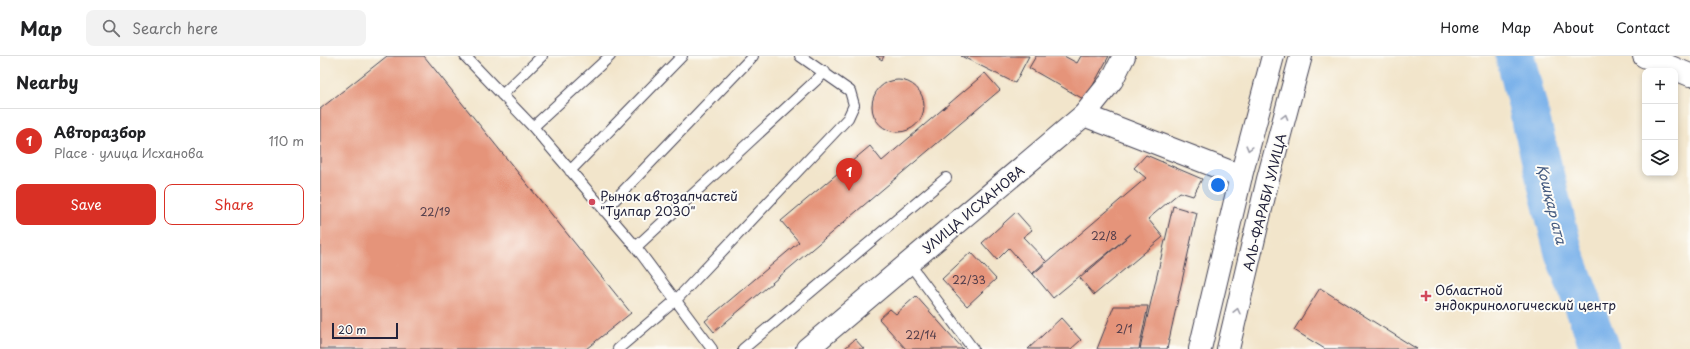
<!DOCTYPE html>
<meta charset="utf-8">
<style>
:root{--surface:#fff;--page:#f2f2f2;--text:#202124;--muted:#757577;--line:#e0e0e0;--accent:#d93025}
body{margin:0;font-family:"Playpen Sans",sans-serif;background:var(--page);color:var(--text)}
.controls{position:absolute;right:12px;top:12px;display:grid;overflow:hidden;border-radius:8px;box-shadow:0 2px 6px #0003}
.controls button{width:36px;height:36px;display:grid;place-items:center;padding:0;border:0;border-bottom:1px solid var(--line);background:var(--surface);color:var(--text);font:20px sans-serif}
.scale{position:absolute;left:12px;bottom:10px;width:66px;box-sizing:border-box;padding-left:4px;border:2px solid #22223b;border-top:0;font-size:11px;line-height:14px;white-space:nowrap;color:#22223b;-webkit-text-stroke:3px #fdfcf7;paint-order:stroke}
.you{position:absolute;left:898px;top:129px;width:14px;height:14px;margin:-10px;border:3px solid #fff;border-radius:50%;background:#1a73e8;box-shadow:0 0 0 6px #1a73e833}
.badge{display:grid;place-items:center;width:26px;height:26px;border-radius:50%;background:var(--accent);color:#fff;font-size:13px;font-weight:700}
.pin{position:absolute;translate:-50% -33px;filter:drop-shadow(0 1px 2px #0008)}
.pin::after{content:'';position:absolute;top:21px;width:14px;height:12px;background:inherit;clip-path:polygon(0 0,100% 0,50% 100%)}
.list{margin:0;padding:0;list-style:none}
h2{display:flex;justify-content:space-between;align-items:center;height:52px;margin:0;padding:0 16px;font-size:17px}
h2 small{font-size:13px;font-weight:400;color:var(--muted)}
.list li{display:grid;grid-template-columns:26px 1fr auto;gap:12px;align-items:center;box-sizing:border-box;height:64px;padding:0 16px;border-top:1px solid var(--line)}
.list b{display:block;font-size:15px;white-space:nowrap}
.list p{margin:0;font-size:13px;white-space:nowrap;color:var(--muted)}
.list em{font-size:13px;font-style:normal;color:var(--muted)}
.actions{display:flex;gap:8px;padding:12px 16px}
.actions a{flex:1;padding:9px 0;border:1px solid var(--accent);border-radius:8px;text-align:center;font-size:14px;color:var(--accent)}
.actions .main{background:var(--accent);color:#fff}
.icon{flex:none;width:22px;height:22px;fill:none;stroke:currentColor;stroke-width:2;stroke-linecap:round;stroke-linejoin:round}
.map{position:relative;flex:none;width:1370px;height:293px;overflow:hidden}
header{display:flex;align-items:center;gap:24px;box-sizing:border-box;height:56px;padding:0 20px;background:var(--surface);border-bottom:1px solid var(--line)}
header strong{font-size:19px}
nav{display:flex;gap:22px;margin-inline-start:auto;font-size:14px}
.search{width:280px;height:36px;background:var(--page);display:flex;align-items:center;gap:10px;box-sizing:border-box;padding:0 14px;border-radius:8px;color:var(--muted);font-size:15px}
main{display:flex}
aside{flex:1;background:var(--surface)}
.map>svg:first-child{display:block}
</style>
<header>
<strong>Map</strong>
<div class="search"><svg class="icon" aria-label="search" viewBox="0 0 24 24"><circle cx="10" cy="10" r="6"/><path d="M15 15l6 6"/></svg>Search here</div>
<nav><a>Home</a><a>Map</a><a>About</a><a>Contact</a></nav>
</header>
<main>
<aside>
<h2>Nearby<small></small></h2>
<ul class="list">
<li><span class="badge">1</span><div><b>Авторазбор</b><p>Place · улица Исханова</p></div><em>110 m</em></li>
</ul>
<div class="actions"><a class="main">Save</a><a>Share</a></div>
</aside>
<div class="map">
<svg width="1370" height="293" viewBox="0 0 1370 293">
<rect width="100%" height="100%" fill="#fdfcf7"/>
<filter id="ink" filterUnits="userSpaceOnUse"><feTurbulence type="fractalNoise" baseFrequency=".025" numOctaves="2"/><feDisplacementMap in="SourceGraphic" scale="8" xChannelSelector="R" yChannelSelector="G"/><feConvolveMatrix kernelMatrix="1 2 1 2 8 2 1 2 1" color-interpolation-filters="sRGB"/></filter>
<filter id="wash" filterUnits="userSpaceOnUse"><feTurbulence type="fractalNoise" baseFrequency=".012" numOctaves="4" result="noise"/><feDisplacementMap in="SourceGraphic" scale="16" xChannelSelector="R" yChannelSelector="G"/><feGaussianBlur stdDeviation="0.9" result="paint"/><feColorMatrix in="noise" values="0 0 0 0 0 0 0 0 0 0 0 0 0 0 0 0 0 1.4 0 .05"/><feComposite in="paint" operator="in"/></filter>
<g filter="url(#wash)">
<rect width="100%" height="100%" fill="#f2e5cb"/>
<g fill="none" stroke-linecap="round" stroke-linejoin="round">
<path stroke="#7cb2ea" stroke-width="39" d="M1195 0 1244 197 1280 293"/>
</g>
<g id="blocks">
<path fill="#e5947a" d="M67 0H104L311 257 266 293H0V53Z
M556 0H564L562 4Z
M641 0H709L695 27Z
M716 0H744L757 7 761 0H789L765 44 709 12Z
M665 17 680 34 394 276 385 265 479 186 461 165 550 90 562 105Z
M552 50a26 26 0 1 1 52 0a26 26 0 1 1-52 0Z
M826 99 882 123 873 140 860 136 828 163 843 181 774 239 760 222 811 178 733 242 713 218 826 122 814 112Z
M853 150 877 157 847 293H820Z
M696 156 712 174 703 181 726 205 712 218 689 192 677 204 662 187Z
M651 196 676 223 647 250 622 223Z
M1000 232 1097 293H1005L974 274Z
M596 240 643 293H586L559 263 570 253 576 258Z
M794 250H828L819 293H777Z
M741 262 761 284 751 293H708Z
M535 283 544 293H524Z"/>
</g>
</g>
<g filter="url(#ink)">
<use href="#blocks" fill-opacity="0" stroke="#413f51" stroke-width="1"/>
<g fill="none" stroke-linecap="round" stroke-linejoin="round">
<defs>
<path id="lane" d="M145 0 213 71 316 191 392 293
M182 39 222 0
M213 71 290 0
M250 115 362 0
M284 155 433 0
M316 191 505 16
M589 207 653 293
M298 293 356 244 528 62 534 49 530 35 480 0
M423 293 626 122"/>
<path id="secondary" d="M764 59 921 120
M487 293 764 59 792 24 804 0"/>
<path id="primary" d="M1324 0 1370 19
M880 293 921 120 953 0
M908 293 948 123 981 0"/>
</defs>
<use href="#lane" stroke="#413f51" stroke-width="12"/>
<use href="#secondary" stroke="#413f51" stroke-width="24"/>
<use href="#primary" stroke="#413f51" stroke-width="24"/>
<use href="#lane" stroke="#fff" stroke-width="10"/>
<use href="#secondary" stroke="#fff" stroke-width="22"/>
<use href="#primary" stroke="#fff" stroke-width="22"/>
</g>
<defs><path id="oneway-chevron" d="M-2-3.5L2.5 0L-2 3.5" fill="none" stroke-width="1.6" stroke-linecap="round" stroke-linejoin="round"/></defs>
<g stroke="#9c9ca7">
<use href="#oneway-chevron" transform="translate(965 61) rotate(-75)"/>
<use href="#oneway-chevron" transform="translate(929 92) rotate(105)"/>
<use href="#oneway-chevron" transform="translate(917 255) rotate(-77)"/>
</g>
</g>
<g fill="#d1495b" stroke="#fdfcf7" stroke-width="1.5">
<circle cx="272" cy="146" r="4"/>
<path d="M1104 234h4v4h4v4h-4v4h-4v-4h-4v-4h4z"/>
</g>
<g text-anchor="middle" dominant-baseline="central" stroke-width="4" stroke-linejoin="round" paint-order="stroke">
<g font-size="11" fill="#533e4b">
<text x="115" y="155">22/19</text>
<text x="784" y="179">22/8</text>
<text x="649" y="223">22/33</text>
<text x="804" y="272">2/1</text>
<text x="601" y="278">22/14</text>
</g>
<g font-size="13" fill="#22223b" stroke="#fdfcf7" text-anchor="start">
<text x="280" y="139">Рынок автозапчастей<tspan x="280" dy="15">"Тулпар 2030"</tspan></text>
<text x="1115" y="233">Областной<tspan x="1115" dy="15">эндокринологический центр</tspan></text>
</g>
<g font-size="13" fill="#22223b" stroke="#fdfcf7">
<text transform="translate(944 146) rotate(-76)">АЛЬ-ФАРАБИ УЛИЦА</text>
<text transform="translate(653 153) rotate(-40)">УЛИЦА ИСХАНОВА</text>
</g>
<g font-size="14" font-style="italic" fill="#465c81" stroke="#fdfcf7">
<text transform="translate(1232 148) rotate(76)">Қошқар ата</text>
</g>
</g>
</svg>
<div class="controls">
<button>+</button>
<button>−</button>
<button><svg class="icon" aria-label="layers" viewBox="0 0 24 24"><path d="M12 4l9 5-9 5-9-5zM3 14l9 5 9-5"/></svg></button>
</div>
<div class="scale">20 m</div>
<div class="you"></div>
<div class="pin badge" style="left:529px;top:135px">1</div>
</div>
</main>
